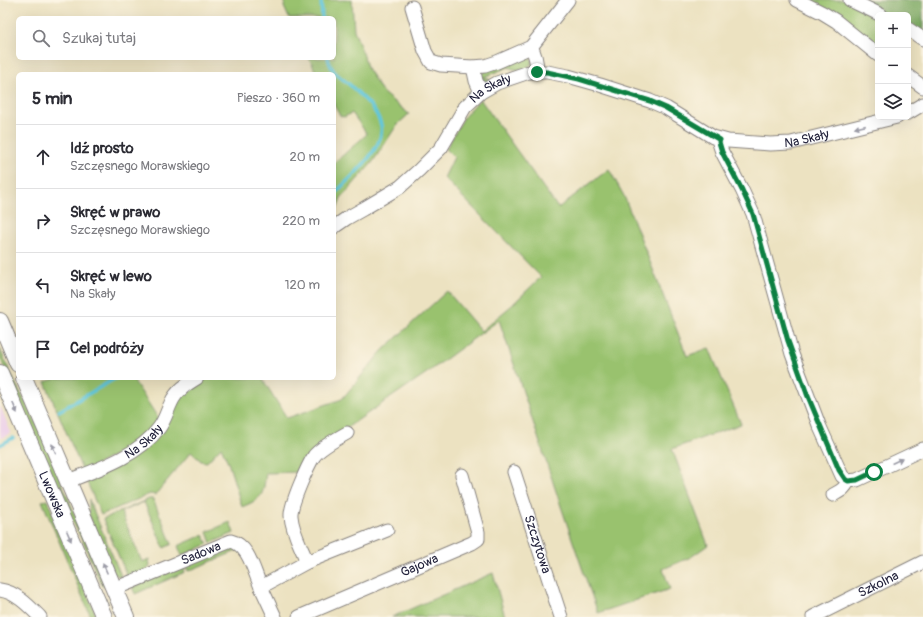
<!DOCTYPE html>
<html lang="pl">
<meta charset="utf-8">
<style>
:root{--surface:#fff;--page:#f2f2f3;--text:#2b2b33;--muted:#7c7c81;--line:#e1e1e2}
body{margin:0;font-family:Pangolin,sans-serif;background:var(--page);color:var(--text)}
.controls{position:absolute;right:12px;top:12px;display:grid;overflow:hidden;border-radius:6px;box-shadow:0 4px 16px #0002}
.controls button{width:36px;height:36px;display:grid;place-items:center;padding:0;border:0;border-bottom:1px solid var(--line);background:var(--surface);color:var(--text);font:20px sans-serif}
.stop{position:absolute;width:12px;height:12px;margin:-9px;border:3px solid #0b8043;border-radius:50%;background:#fff}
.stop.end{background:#0b8043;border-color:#fff;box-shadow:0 1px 4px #0008}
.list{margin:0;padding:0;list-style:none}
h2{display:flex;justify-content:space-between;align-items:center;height:52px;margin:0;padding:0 16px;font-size:17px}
h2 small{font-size:13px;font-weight:400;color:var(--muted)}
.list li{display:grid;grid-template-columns:26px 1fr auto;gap:12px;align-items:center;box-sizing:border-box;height:64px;padding:0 16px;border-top:1px solid var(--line)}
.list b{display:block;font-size:15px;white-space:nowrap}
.list p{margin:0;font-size:13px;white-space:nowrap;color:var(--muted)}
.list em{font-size:13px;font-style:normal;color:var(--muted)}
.icon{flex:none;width:22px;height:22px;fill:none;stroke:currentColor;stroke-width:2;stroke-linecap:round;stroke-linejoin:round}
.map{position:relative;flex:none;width:923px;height:617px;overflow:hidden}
.search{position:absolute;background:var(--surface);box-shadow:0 4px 16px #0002;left:16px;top:16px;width:320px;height:44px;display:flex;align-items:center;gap:10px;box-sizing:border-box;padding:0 14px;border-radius:6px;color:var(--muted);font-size:15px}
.panel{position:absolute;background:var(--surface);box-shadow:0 4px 16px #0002;left:16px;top:72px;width:320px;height:308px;border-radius:6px}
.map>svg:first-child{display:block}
</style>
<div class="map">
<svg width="923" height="617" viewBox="0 0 923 617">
<rect width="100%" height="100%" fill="#fcf5e5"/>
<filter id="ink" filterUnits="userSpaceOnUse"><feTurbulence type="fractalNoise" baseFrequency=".025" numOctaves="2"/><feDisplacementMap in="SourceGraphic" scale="8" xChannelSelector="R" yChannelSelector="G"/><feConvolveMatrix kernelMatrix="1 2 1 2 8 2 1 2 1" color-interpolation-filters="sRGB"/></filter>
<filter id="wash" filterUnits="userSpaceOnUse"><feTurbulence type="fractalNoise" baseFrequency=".012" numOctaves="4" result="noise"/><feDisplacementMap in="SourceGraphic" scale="16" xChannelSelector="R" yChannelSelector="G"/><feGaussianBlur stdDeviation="0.9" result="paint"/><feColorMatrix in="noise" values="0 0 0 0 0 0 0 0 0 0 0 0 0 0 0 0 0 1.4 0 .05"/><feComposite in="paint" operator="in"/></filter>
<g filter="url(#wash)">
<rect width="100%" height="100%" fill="#ece2c1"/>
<path fill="#edd1e9" d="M0 405 11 433 0 439Z"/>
<path fill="#99c26e" stroke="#5e7254" d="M285 0H352L354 30 364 56 367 68 383 93 409 114 397 125 372 163 341 198 334 216V163L367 134 352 113 344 117 340 116 334 105V74H317L309 58H334V18H289L284 7Z
M806 0H846L878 16V52Z
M528 55 530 56 532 63C525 71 517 71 508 67L484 77 489 79V81L486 83 483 82 480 74 482 72Z
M480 99 558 208 609 169 624 196 687 356 709 348 741 424 672 449 708 545 691 557 663 569 670 589 598 613C563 516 532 417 499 320L431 370 345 429 303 472 266 473C263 496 263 498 242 507L228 462 221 447 207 462 201 461 191 452 155 495 150 494 101 515 86 480 126 458 178 401 195 385 206 378H262L287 418 342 399 382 351 447 291 481 331 511 306 541 277 444 178 454 157 446 149 464 117Z
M0 349 14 381 38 426 105 587 102 586 81 537 56 489 0 357Z
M57 378H139L134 381 160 421 143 440 83 472 45 382Z
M149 499H153L172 544 164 548 144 502 121 512 142 562 149 559 150 566 148 569 128 578 103 519Z
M47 500 97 617H91L42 501Z
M89 500 122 578 114 574 89 515Z
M230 522 234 533 211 543 207 532Z
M203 535 208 544 182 556 178 546Z
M230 547 239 550 188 571 185 565Z
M183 566 185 572 135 594 132 587Z
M493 573 505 617H392Z"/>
<path fill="#7aa861" stroke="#4e654e" d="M855 0H923V31L921 34 908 27V15H886Z"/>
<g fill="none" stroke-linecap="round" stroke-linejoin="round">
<path stroke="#60c7dd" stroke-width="3.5" d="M321 0 322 18
M328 58C331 73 340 76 351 86 361 96 377 109 381 125 386 148 349 179 334 194
M59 411 116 378
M0 445 13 438"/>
</g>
</g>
<g filter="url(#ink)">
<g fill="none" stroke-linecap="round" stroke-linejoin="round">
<defs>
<g id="minor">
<path d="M797 0 823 13 836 21 878 55"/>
<path d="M850 0 881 15"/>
<path d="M412 7 425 51 431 62 441 65 473 67 485 66 497 62 531 47 568 0"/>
<path d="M908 29 923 39"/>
<path d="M531 47C536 55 537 62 537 72"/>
<path d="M473 67 476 81 481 92"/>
<path d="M908 76 923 87"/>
<path d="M908 113 923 104"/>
<path d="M720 140 719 143 722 152 742 190 753 214 792 354 819 425 842 476 848 481 857 480 923 449"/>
<path id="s1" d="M334 227 347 218 363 209 400 187 419 170 441 148 465 107 481 92 497 83 529 72H547L568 76 600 85 650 101 666 108 713 137 728 141 770 144 791 143 897 117"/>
<path id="s2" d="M514 472 561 617"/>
<path id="s3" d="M68 481C99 469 138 456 159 428 165 420 167 411 171 403 176 391 187 384 197 378"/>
<path d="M833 495C840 491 845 489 848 481"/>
<path d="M307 562C302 548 292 532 291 516 290 505 308 465 314 456 320 448 338 438 347 433"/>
<path d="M261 587 275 617"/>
<path id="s4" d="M114 589 231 541C249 545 254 572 261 587L307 562 387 530"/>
<path d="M0 590C16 592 29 606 40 617"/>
<path id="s5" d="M299 617 472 543 478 539V532L462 475"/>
<path id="s6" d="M813 617 923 562"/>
</g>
<g id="major">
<path d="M0 321 18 364"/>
<path id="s7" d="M0 373 104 617"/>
<path d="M24 378 126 617"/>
</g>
</defs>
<use href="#minor" stroke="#87827e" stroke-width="15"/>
<use href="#major" stroke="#87827e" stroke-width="18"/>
<use href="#minor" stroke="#fff" stroke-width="13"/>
<use href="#major" stroke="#fff" stroke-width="16"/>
</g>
<defs><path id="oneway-solid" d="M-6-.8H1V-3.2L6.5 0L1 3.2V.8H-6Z"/></defs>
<g fill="#9c9ca7">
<use href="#oneway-solid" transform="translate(860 127) rotate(167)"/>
<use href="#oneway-solid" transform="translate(15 408) rotate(67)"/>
<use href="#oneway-solid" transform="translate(54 449) rotate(-113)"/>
<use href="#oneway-solid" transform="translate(897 461) rotate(-25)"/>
<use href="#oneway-solid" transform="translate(69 536) rotate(67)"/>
<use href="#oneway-solid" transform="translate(105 568) rotate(-113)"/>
</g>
</g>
<g fill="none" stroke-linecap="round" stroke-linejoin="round" filter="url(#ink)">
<path stroke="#0b8043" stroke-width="5" d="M537 72H547L579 79 650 101 666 108 720 140 719 142 722 152 742 190 753 214 788 341 807 394 839 470 845 479 848 481 857 480 874 472"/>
</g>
<g text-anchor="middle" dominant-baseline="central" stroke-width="3" stroke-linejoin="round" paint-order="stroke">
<g font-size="13" fill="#22223b" stroke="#fcf5e5">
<text stroke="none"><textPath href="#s1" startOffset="213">Na Skały</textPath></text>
<text stroke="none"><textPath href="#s1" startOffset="548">Na Skały</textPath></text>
<text stroke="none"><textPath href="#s3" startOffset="86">Na Skały</textPath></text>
<text stroke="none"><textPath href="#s7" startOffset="132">Lwowska</textPath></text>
<text stroke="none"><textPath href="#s2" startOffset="76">Szczytowa</textPath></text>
<text stroke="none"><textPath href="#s4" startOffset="94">Sadowa</textPath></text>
<text stroke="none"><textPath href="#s5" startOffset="131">Gajowa</textPath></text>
<text stroke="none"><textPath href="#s6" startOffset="73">Szkolna</textPath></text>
</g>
</g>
</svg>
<div class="controls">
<button>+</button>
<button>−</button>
<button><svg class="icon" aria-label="layers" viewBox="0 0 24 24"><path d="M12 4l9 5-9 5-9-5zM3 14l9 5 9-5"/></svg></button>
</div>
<div class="stop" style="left:874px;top:472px"></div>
<div class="stop end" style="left:537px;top:72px"></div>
<div class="search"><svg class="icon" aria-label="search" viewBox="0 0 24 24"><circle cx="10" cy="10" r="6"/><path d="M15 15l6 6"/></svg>Szukaj tutaj</div>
<section class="panel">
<h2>5 min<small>Pieszo · 360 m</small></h2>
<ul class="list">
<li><svg class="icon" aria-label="ahead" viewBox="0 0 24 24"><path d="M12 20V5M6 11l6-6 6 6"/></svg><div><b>Idź prosto</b><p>Szczęsnego Morawskiego</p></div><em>20 m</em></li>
<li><svg class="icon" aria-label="right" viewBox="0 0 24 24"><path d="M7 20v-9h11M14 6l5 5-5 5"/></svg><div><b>Skręć w prawo</b><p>Szczęsnego Morawskiego</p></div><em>220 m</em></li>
<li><svg class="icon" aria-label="left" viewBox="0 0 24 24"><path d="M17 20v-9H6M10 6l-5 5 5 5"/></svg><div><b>Skręć w lewo</b><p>Na Skały</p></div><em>120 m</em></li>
<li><svg class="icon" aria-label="arrive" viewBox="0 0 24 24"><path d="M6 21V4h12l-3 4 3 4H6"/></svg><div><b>Cel podróży</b></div></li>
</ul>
</section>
</div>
